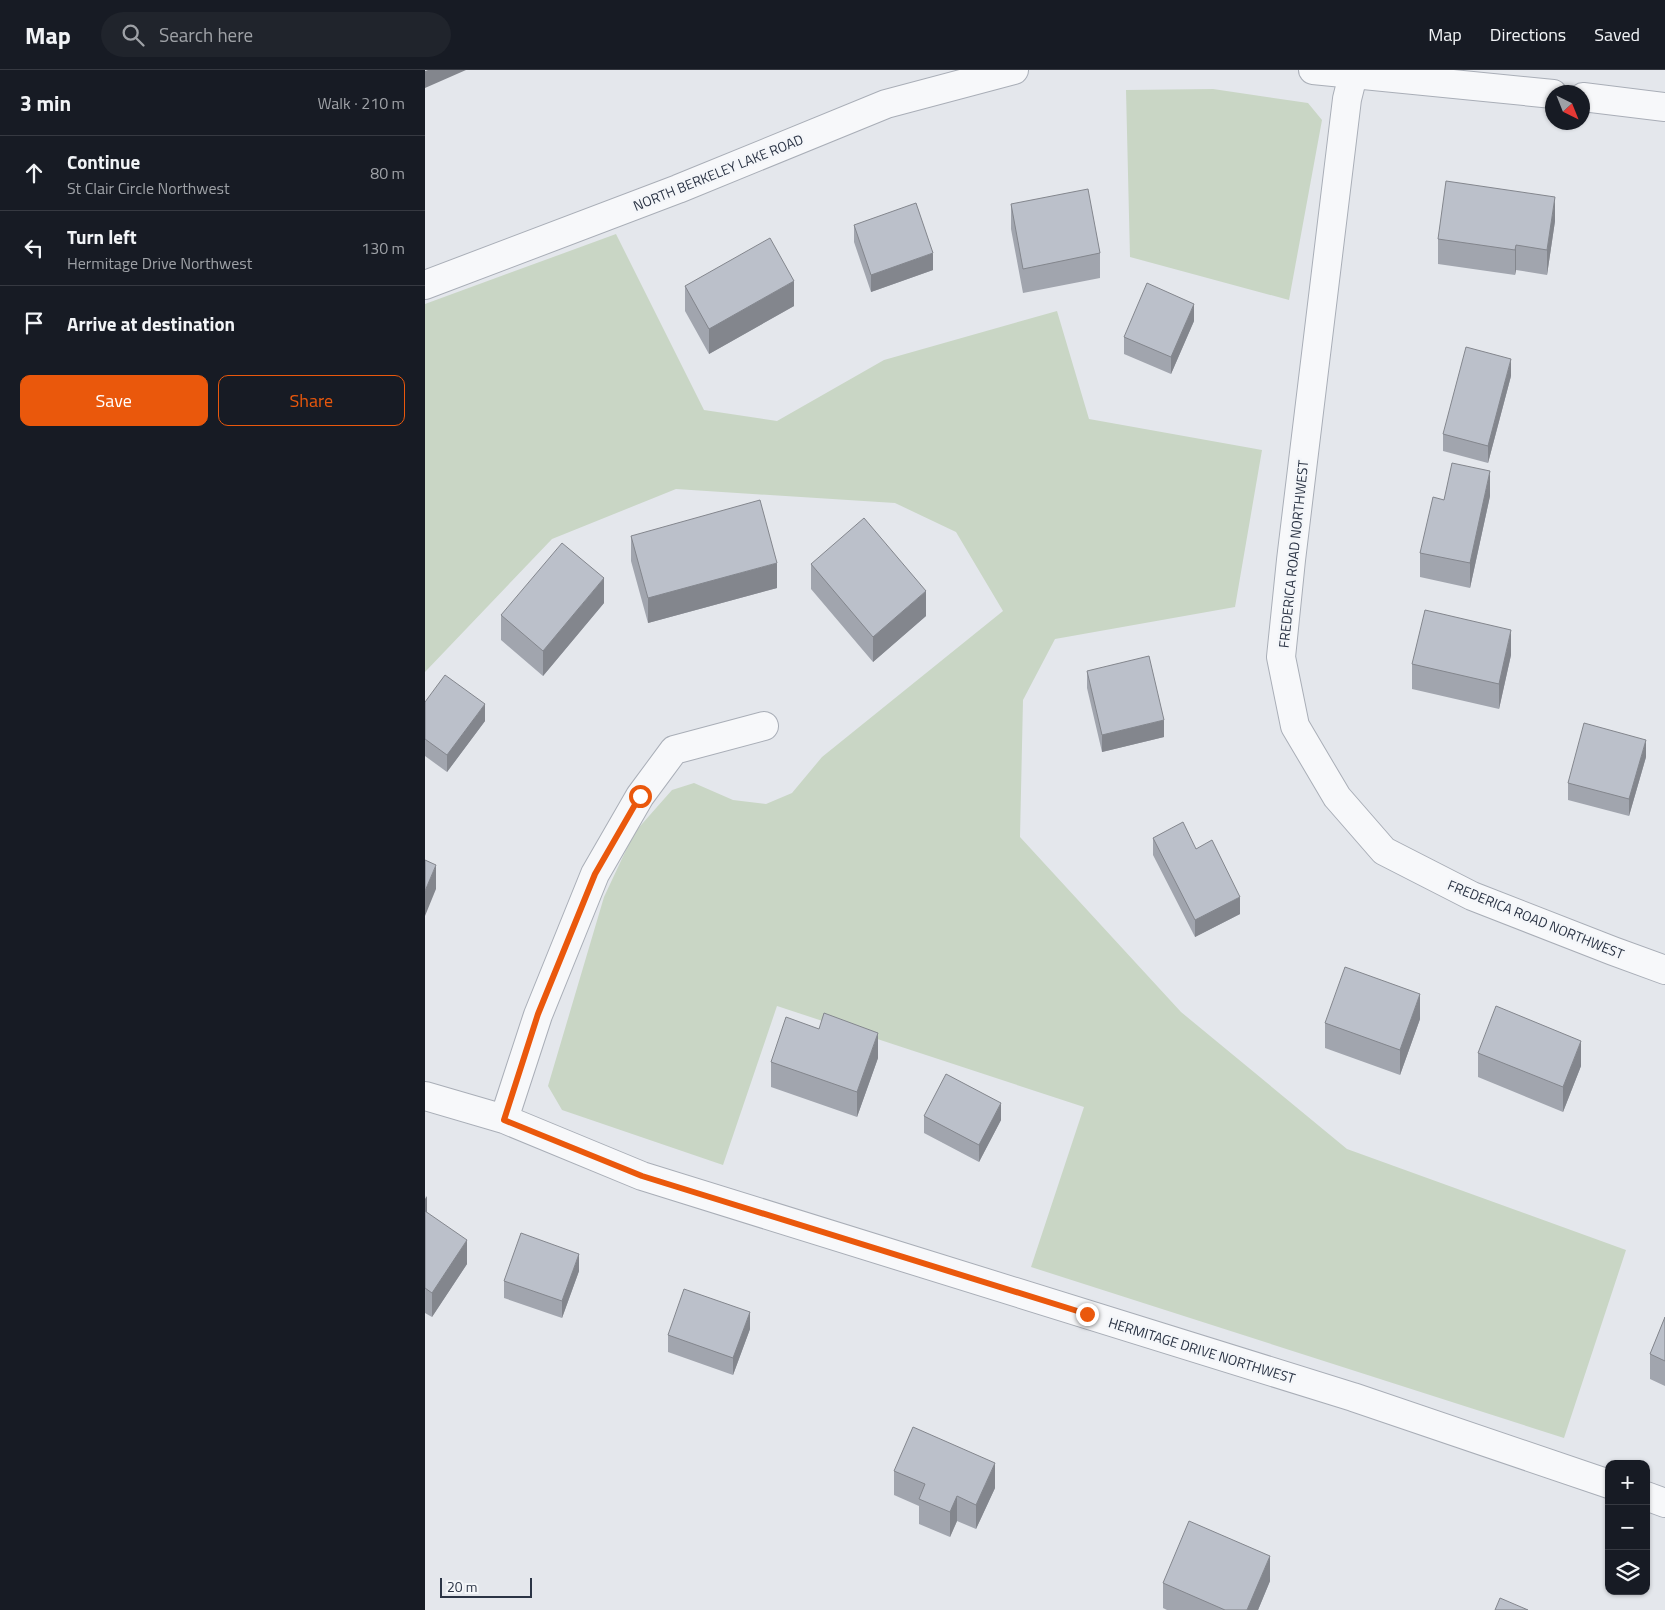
<!DOCTYPE html>
<meta charset="utf-8">
<style>
:root{--surface:#171b24;--page:#20242c;--text:#f1f3f6;--muted:#9ea1a6;--line:#363941;--accent:#ea580c}
body{margin:0;font-family:"Titillium Web",sans-serif;background:var(--page);color:var(--text)}
.controls{position:absolute;right:15px;bottom:15px;display:grid;overflow:hidden;border-radius:10px;box-shadow:0 1px 4px #0004}
.controls button{width:45px;height:45px;display:grid;place-items:center;padding:0;border:0;border-bottom:1px solid var(--line);background:var(--surface);color:var(--text);font:25px sans-serif}
.compass{position:absolute;left:1120px;top:15px;width:45px;height:45px;border-radius:50%;background:var(--surface);box-shadow:0 1px 4px #0004;rotate:137deg}
.scale{position:absolute;left:15px;bottom:12px;width:92px;box-sizing:border-box;padding-left:5px;border:2px solid #2b3445;border-top:0;font-size:14px;line-height:18px;white-space:nowrap;color:#2b3445;-webkit-text-stroke:4px #f4f6f9;paint-order:stroke}
.stop{position:absolute;width:15px;height:15px;margin:-11px;border:4px solid #ea580c;border-radius:50%;background:#fff}
.stop.end{background:#ea580c;border-color:#fff;box-shadow:0 1px 5px #0008}
.list{margin:0;padding:0;list-style:none}
h2{display:flex;justify-content:space-between;align-items:center;height:65px;margin:0;padding:0 20px;font-size:21px}
h2 small{font-size:16px;font-weight:400;color:var(--muted)}
.list li{display:grid;grid-template-columns:32px 1fr auto;gap:15px;align-items:center;box-sizing:border-box;height:75px;padding:0 20px;border-top:1px solid var(--line)}
.list b{display:block;font-size:19px;white-space:nowrap}
.list p{margin:0;font-size:16px;white-space:nowrap;color:var(--muted)}
.list em{font-size:16px;font-style:normal;color:var(--muted)}
.actions{display:flex;gap:10px;padding:15px 20px}
.actions a{flex:1;padding:11px 0;border:1px solid var(--accent);border-radius:10px;text-align:center;font-size:18px;color:var(--accent)}
.actions .main{background:var(--accent);color:#fff}
.icon{flex:none;width:28px;height:28px;fill:none;stroke:currentColor;stroke-width:2;stroke-linecap:round;stroke-linejoin:round}
.map{position:relative;flex:none;width:1240px;height:1540px;overflow:hidden}
header{display:flex;align-items:center;gap:30px;box-sizing:border-box;height:70px;padding:0 25px;background:var(--surface);border-bottom:1px solid var(--line)}
header strong{font-size:24px}
nav{display:flex;gap:28px;margin-inline-start:auto;font-size:18px}
.search{width:350px;height:45px;background:var(--page);display:flex;align-items:center;gap:12px;box-sizing:border-box;padding:0 18px;border-radius:28px;color:var(--muted);font-size:19px}
main{display:flex}
aside{flex:1;background:var(--surface)}
.map>svg:first-child{display:block}
</style>
<header>
<strong>Map</strong>
<div class="search"><svg class="icon" aria-label="search" viewBox="0 0 24 24"><circle cx="10" cy="10" r="6"/><path d="M15 15l6 6"/></svg>Search here</div>
<nav><a>Map</a><a>Directions</a><a>Saved</a></nav>
</header>
<main>
<aside>
<h2>3 min<small>Walk · 210 m</small></h2>
<ul class="list">
<li><svg class="icon" aria-label="ahead" viewBox="0 0 24 24"><path d="M12 20V5M6 11l6-6 6 6"/></svg><div><b>Continue</b><p>St Clair Circle Northwest</p></div><em>80 m</em></li>
<li><svg class="icon" aria-label="left" viewBox="0 0 24 24"><path d="M17 20v-9H6M10 6l-5 5 5 5"/></svg><div><b>Turn left</b><p>Hermitage Drive Northwest</p></div><em>130 m</em></li>
<li><svg class="icon" aria-label="arrive" viewBox="0 0 24 24"><path d="M6 21V4h12l-3 4 3 4H6"/></svg><div><b>Arrive at destination</b></div></li>
</ul>
<div class="actions"><a class="main">Save</a><a>Share</a></div>
</aside>
<div class="map">
<svg width="1240" height="1540" viewBox="0 0 1240 1540">
<rect width="100%" height="100%" fill="#e4e7ec"/>
<path fill="#c9d6c5" d="M788 19 883 33 897 50 864 230 705 187 701 20Z
M191 164 279 340 352 351 459 290 632 241 664 349 837 380 810 537 630 569 598 630 595 767 756 942 922 1079 1201 1180 1139 1368 606 1197 659 1037 352 936 298 1095 137 1040 123 1016 179 827 209 763 247 720 269 713 308 730 341 734 367 723 397 687 578 541 531 462 470 433 251 419 127 469 0 602V234Z"/>
<g fill="none" stroke-linecap="round" stroke-linejoin="round">
<defs>
<path id="minor" d="M928 5 922 29 866 490 856 587 870 656 912 727 959 781 1047 826 1188 881 1240 900
M0 1026 79 1049 217 1106 928 1327 1184 1414
M79 1049 113 945 170 804 215 726 249 680 339 656
M1221 1426 1240 1433"/>
<path id="tertiary" d="M888 0 1128 24
M1158 27 1240 37
M0 215 253 119 461 34 589 0"/>
</defs>
<use href="#minor" stroke="#a9aeb7" stroke-width="30"/>
<use href="#tertiary" stroke="#a9aeb7" stroke-width="30"/>
<use href="#minor" stroke="#f7f8fa" stroke-width="28"/>
<use href="#tertiary" stroke="#f7f8fa" stroke-width="28"/>
</g>
<path fill="#a1a5ae" d="M586 134 675 183V208L598 223 586 159Z
M1130 151 1122 205 1091 200 1090 205 1013 194V169Z
M429 155 508 200 446 222 429 172Z
M260 216 369 236 284 284 260 241Z
M769 251 746 304 699 284V267Z
M1086 306 1063 393 1018 381V364Z
M1065 426 1045 518 995 507V483L1019 430Z
M206 466 352 518 223 553 206 491Z
M386 494 501 546 448 592 386 519Z
M179 533 118 606 76 570V545Z
M1086 585 1074 639 987 619V594Z
M662 601 739 667 677 682 662 618Z
M0 632 60 651 22 702 0 686Z
M1221 687 1204 746 1143 730V713Z
M728 768 771 779 815 844 770 867 728 785Z
M995 949 975 1005 900 978V953Z
M1053 983 1156 996 1138 1042 1053 1007Z
M453 988 432 1047 346 1017V992Z
M499 1046 576 1050 554 1092 499 1063Z
M0 1125 2 1143 42 1194 7 1247 0 1243Z
M154 1201 137 1248 79 1228V1211Z
M1240 1247V1316L1225 1309V1284Z
M325 1259 308 1305 243 1282V1265Z
M469 1401 570 1418 551 1459 532 1451 525 1467 494 1454V1436L469 1425Z
M845 1511 833 1540H742L738 1538V1513Z"/>
<path fill="#83868d" d="M3 0H41L0 18V1Z
M1130 127V151L1122 205V180Z
M1091 175V200L1090 205V180Z
M508 183V200L446 222V205Z
M369 211V236L284 284V259Z
M769 234V251L746 304V287Z
M1086 289V306L1063 393V376Z
M1065 401V426L1045 518V493Z
M352 493V518L223 553V528Z
M179 508V533L118 606V581Z
M501 521V546L448 592V567Z
M1086 560V585L1074 639V614Z
M60 634V651L22 702V685Z
M739 650V667L677 682V665Z
M1221 670V687L1204 746V729Z
M11 795V819L0 846V821Z
M815 827V844L770 867V850Z
M995 924V949L975 1005V980Z
M453 963V988L432 1047V1022Z
M1156 971V996L1138 1042V1017Z
M576 1033V1050L554 1092V1075Z
M2 1126V1151L0 1154V1129Z
M42 1170V1194L7 1247V1223Z
M154 1184V1201L137 1248V1231Z
M325 1242V1259L308 1305V1288Z
M570 1393V1418L551 1459V1435Z
M532 1426V1451L525 1467V1442Z
M845 1486V1511L833 1540H822Z"/>
<path fill="#bbc0ca" stroke="#83868d" d="M1021 111 1130 127 1122 180 1091 175 1090 180 1013 169Z
M663 119 675 183 598 199 586 134Z
M491 133 508 183 446 205 429 155Z
M345 168 369 211 284 259 260 216Z
M722 213 769 234 746 287 699 267Z
M1041 277 1086 289 1063 376 1018 364Z
M1027 393 1065 401 1045 493 995 483 1008 427 1019 430Z
M335 430 352 493 223 528 206 466Z
M439 448 501 521 448 567 386 494Z
M137 473 179 508 118 581 76 545Z
M1000 540 1086 560 1074 614 987 594Z
M724 586 739 650 677 665 662 601Z
M20 605 60 634 22 685 0 669V632Z
M1159 653 1221 670 1204 729 1143 713Z
M758 752 771 779 787 770 815 827 770 850 728 768Z
M0 790 11 795 0 821Z
M920 897 995 924 975 980 900 953Z
M1071 936 1156 971 1138 1017 1053 983Z
M399 943 453 963 432 1022 346 992 361 947 394 959Z
M521 1004 576 1033 554 1075 499 1046Z
M0 1141 42 1170 7 1223 0 1218Z
M96 1163 154 1184 137 1231 79 1211Z
M259 1219 325 1242 308 1288 243 1265Z
M1240 1247V1291L1225 1284Z
M488 1357 570 1393 551 1435 532 1426 525 1442 494 1429 500 1414 469 1401Z
M764 1451 845 1486 822 1540H800L738 1513Z
M1075 1528 1103 1540H1070Z"/>
<g fill="none" stroke-linecap="round" stroke-linejoin="round">
<path stroke="#ea580c" stroke-width="6" d="M215 726 170 804 113 944 79 1050 217 1106 662 1244"/>
</g>
<g text-anchor="middle" dominant-baseline="central" stroke-width="5" stroke-linejoin="round" paint-order="stroke">
<g font-size="14" fill="#2b3445" stroke="#f4f6f9">
<text transform="translate(293 102) rotate(-22)">NORTH BERKELEY LAKE ROAD</text>
<text transform="translate(868 484) rotate(-84)">FREDERICA ROAD NORTHWEST</text>
<text transform="translate(1111 849) rotate(22)">FREDERICA ROAD NORTHWEST</text>
<text transform="translate(777 1280) rotate(17)">HERMITAGE DRIVE NORTHWEST</text>
</g>
</g>
</svg>
<div class="controls">
<button>+</button>
<button>−</button>
<button><svg class="icon" aria-label="layers" viewBox="0 0 24 24"><path d="M12 4l9 5-9 5-9-5zM3 14l9 5 9-5"/></svg></button>
</div>
<svg class="compass" viewBox="-18 -18 36 36"><path d="M0-13l5 13h-10z" fill="#e53935"/><path d="M0 13l5-13h-10z" fill="#9ea1a6"/></svg>
<div class="scale">20 m</div>
<div class="stop" style="left:215px;top:726px"></div>
<div class="stop end" style="left:662px;top:1244px"></div>
</div>
</main>
